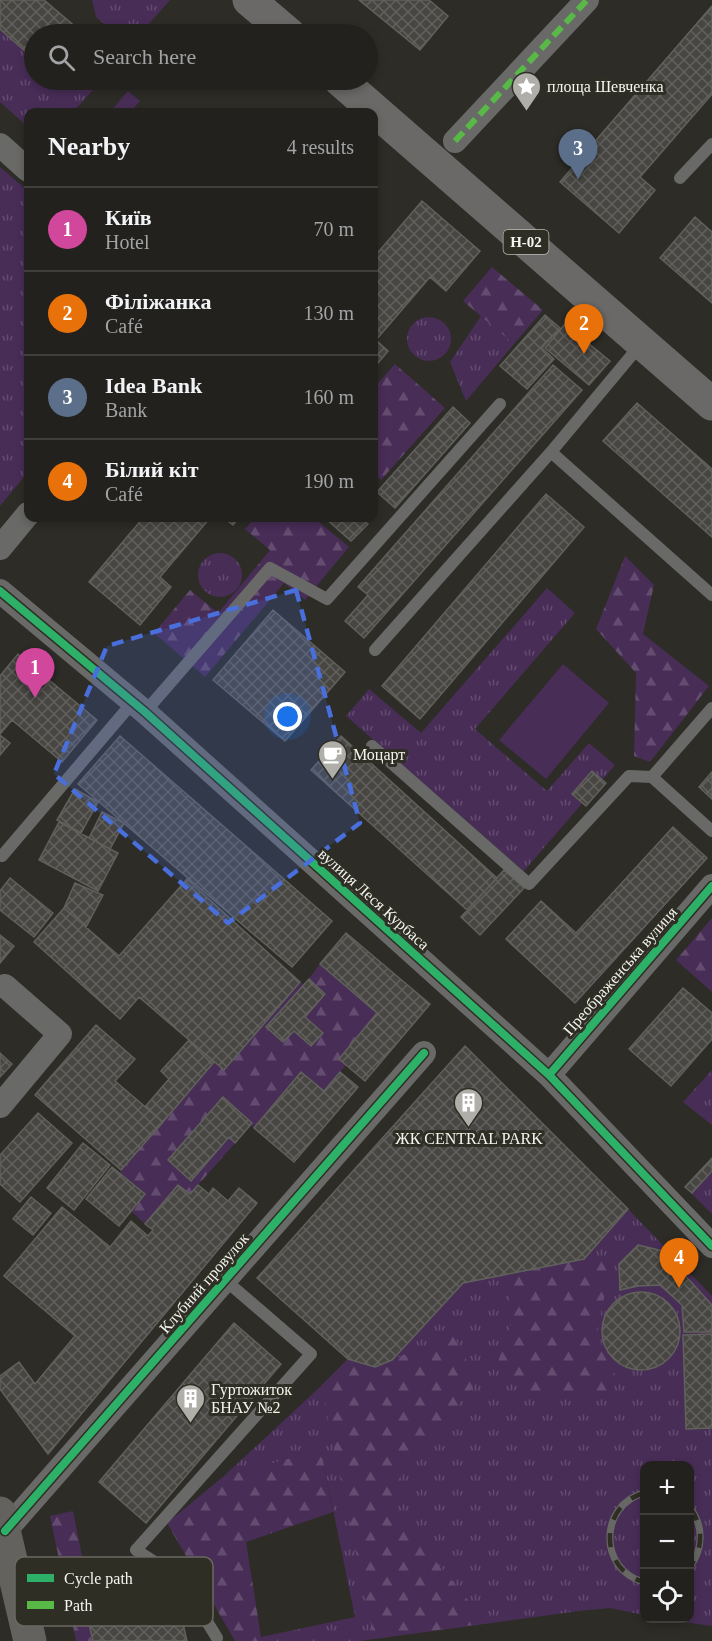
<!DOCTYPE html>
<meta charset="utf-8">
<style>
:root{--surface:#22211d;--page:#2e2e2a;--text:#f1f3f6;--muted:#a2a3a4;--line:#3f3e3b;--accent:#1a73e8}
body{margin:0;font-family:"Times New Roman",serif;background:var(--page);color:var(--text)}
.controls{position:absolute;right:18px;bottom:18px;display:grid;overflow:hidden;border-radius:12px;box-shadow:0 3px 9px #0003}
.controls button{width:54px;height:54px;display:grid;place-items:center;padding:0;border:0;border-bottom:2px solid var(--line);background:var(--surface);color:var(--text);font:30px sans-serif}
.you{position:absolute;left:288px;top:717px;width:21px;height:21px;margin:-15px;border:4px solid #fff;border-radius:50%;background:#1a73e8;box-shadow:0 0 0 9px #1a73e833}
.badge{display:grid;place-items:center;width:39px;height:39px;border-radius:50%;background:var(--accent);color:#fff;font-size:20px;font-weight:700}
.pin{position:absolute;translate:-50% -50px;filter:drop-shadow(0 2px 3px #0008)}
.pin::after{content:'';position:absolute;top:32px;width:21px;height:18px;background:inherit;clip-path:polygon(0 0,100% 0,50% 100%)}
.list{margin:0;padding:0;list-style:none}
h2{display:flex;justify-content:space-between;align-items:center;height:78px;margin:0;padding:0 24px;font-size:26px}
h2 small{font-size:20px;font-weight:400;color:var(--muted)}
.list li{display:grid;grid-template-columns:39px 1fr auto;gap:18px;align-items:center;box-sizing:border-box;height:84px;padding:0 24px;border-top:2px solid var(--line)}
.list b{display:block;font-size:22px;white-space:nowrap}
.list p{margin:0;font-size:20px;white-space:nowrap;color:var(--muted)}
.list em{font-size:20px;font-style:normal;color:var(--muted)}
.icon{flex:none;width:33px;height:33px;fill:none;stroke:currentColor;stroke-width:2;stroke-linecap:round;stroke-linejoin:round}
.map{position:relative;flex:none;width:712px;height:1641px;overflow:hidden}
.search{position:absolute;background:var(--surface);box-shadow:0 3px 9px #0003;left:24px;top:24px;width:354px;height:66px;display:flex;align-items:center;gap:15px;box-sizing:border-box;padding:0 21px;border-radius:33px;color:var(--muted);font-size:22px}
.panel{position:absolute;background:var(--surface);box-shadow:0 3px 9px #0003;left:24px;top:108px;width:354px;height:414px;border-radius:12px}
.map>svg:first-child{display:block}
</style>
<div class="map">
<svg width="712" height="1641" viewBox="0 0 712 1641">
<defs>
<pattern id="grass-tufts" width="24" height="20" patternUnits="userSpaceOnUse" patternTransform="scale(1.5)"><rect width="24" height="20" fill="#482d57"/><path d="M3 7l-1-3M5 7V3M7 7l1-3M15 17l-1-3M17 17v-4M19 17l1-3" fill="none" stroke="#634c6f"/></pattern>
<pattern id="forest-firs" width="22" height="20" patternUnits="userSpaceOnUse" patternTransform="scale(1.5)"><rect width="22" height="20" fill="#482d57"/><path d="M5 1l3.5 6h-7zM16 11l3.5 6h-7z" fill="#634c6f"/></pattern>
<pattern id="building-cross-hatch" width="8" height="8" patternUnits="userSpaceOnUse" patternTransform="scale(1.5)"><rect width="8" height="8" fill="#474642"/><path d="M0 0l8 8M0 8l8-8" fill="none" stroke="#62615e"/></pattern>
</defs>
<rect width="100%" height="100%" fill="#2d2c27"/>
<path fill="url(#grass-tufts)" d="M92 0H170L140 34H116L96 17Z
M0 29 34 59V80H102L73 112H28V127L0 102Z
M128 91 140 101 130 112H110Z
M0 167 28 191V472L0 506Z
M481 316 514 344 466 401 450 362Z
M407 339a22 22 0 1 1 44 0a22 22 0 1 1-44 0Z
M198 575a22 22 0 1 1 44 0a22 22 0 1 1-44 0Z
M547 588 575 613 475 729 547 791 589 743 615 765 524 871 346 716 369 689 421 733Z
M712 1070V1125L683 1102Z
M712 1158V1214L685 1187Z
M628 1209 712 1296V1626L662 1619 690 1618V1466H644V1615L610 1608 579 1611 359 1641H266L261 1637 355 1617 321 1451 224 1476 321 1386 348 1359 375 1367 392 1360 463 1283 584 1259Z"/>
<path fill="url(#forest-firs)" d="M492 267 543 310 514 344 463 301Z
M395 364 445 408 381 480 374 473V388Z
M255 518H314L349 547 305 600 284 583 205 677 154 633 190 590 218 613 270 550 245 529Z
M625 556 654 585 643 634 709 686 650 762 634 756 636 673 596 629Z
M712 918V992L676 960Z
M320 964 377 1013 339 1059 346 1065 324 1091 301 1072 254 1128 251 1125 190 1194 178 1185 145 1224 131 1211 145 1194 120 1173 121 1170 214 1062 224 1070 300 982 304 985Z
M596 1256 610 1268 597 1334 615 1374 606 1392 560 1398 519 1388 497 1366 504 1341 512 1323 508 1303 516 1272Z
M453 1335 478 1381 440 1427 401 1469 398 1509 434 1559 487 1623 374 1639 321 1386 348 1359 375 1367Z
M321 1450 333 1512 246 1542 261 1637 266 1641H235L167 1523 224 1476Z
M73 1511 99 1641H76L50 1516Z"/>
<path fill="#482d57" d="M563 664 609 703 546 779 499 740Z"/>
<path fill="url(#building-cross-hatch)" stroke="#61615c" stroke-width="1.5" d="M0 0H44L84 34H34V59L0 29Z
M359 0H429L448 16 420 50Z
M712 6V94L640 177 655 190 619 233 560 182Z
M422 201 480 251 446 291 430 277 376 340 388 351 374 368V257Z
M695 217 712 232V303L660 258Z
M545 315 560 328 542 348 554 359 527 389 500 366Z
M565 324 610 361 589 385 545 348Z
M553 365 582 390 364 638 345 621 368 595 358 587Z
M637 403 712 469V537L603 441Z
M453 407 470 423 395 508 377 492Z
M546 494 584 527 420 719 382 686Z
M143 518H210L160 577 171 587 140 625 89 582Z
M224 518H239L233 525Z
M325 518H361L368 524 351 541Z
M273 610 345 672 285 741 213 680Z
M18 654 97 720 62 762 12 720 0 734V676Z
M0 735 10 743 0 755Z
M120 736 332 921 292 967 78 784Z
M341 736 497 878 467 910 311 770Z
M592 771 606 783 586 806 572 794Z
M712 772V799L699 787Z
M75 789 98 802 81 833 57 820Z
M102 812 124 823 110 849 89 838Z
M59 822 118 853 98 891 39 860Z
M673 827 707 858 575 1003 506 939 541 901 576 933Z
M504 870 524 888 480 935 461 917Z
M10 878 53 913 34 937 0 910V891Z
M187 879 300 982 224 1070 139 997 120 1019 34 942 64 908 119 956Z
M75 883 103 895 86 927 64 908Z
M346 933 430 1004 365 1081 339 1059 377 1013 320 964Z
M0 935 14 946 0 963Z
M309 979 325 994 305 1017 323 1033 311 1046 294 1031 283 1042 266 1027Z
M683 988 712 1013V1039L671 1086 629 1049Z
M96 1025 135 1059 115 1081 163 1122 121 1170 35 1095Z
M189 1040 214 1062 163 1122 145 1107 169 1079 161 1071Z
M465 1046 628 1209 584 1259 463 1283 392 1360 375 1367 348 1359 257 1278Z
M0 1053 12 1064 0 1077Z
M301 1072 324 1091 340 1072 358 1087 294 1162 254 1128Z
M223 1097 252 1123 235 1143 229 1137 191 1181 168 1160Z
M38 1113 72 1143 20 1202 0 1184V1155Z
M83 1143 110 1165 74 1210 47 1188Z
M712 1158V1171L692 1193 685 1187Z
M112 1167 145 1194 119 1226 86 1199Z
M178 1185 190 1194 198 1185 209 1194 213 1188 228 1201 239 1188 257 1203 48 1454 0 1389V1376L19 1362 35 1384 75 1336 4 1276 62 1207 110 1247 131 1221 148 1236 153 1230 145 1224Z
M31 1197 51 1213 33 1235 13 1219Z
M638 1245 663 1251 712 1305V1332H684L682 1305 660 1285 638 1286 620 1290 619 1264Z
M602 1331a39 39 0 1 1 78 0a39 39 0 1 1-78 0Z
M234 1323 281 1364 146 1523 99 1482Z
M712 1334V1428L686 1429 683 1335Z
M131 1587 135 1603 176 1593 187 1641H93L83 1598Z"/>
<g fill="none" stroke-linecap="round" stroke-linejoin="round">
<path stroke="#696968" stroke-width="12" d="M680 178 712 144
M551 452 712 595
M375 650 551 452 641 344
M145 712 270 568 327 599 500 404
M372 746 529 884 629 776 652 777 712 708
M652 777 712 831
M2 856 133 702
M217 1638 181 1579 136 1550 311 1354 225 1280"/>
<path stroke="#696968" stroke-width="24" d="M455 141 587 0
M0 145 28 170
M0 548 28 514
M0 591 145 712 549 1075 712 1246
M549 1075 712 886
M0 1106 60 1034 5 986
M5 1531 424 1053"/>
<path stroke="#63625e" stroke-width="33" d="M0 1513 30 1641"/>
<path stroke="#6a6967" stroke-width="33" d="M249 0 289 34
M340 80 712 404"/>
<defs>
<path id="rail" d="M644 1493C599 1505 598 1570 644 1582
M690 1508C704 1526 703 1549 690 1567"/>
</defs>
<use href="#rail" stroke="#676763" stroke-width="7"/>
<use href="#rail" stroke="#2f2e25" stroke-width="4.5" stroke-dasharray="14" stroke-linecap="butt"/>
<path stroke="#58b947" stroke-width="6" stroke-dasharray="12 6" stroke-linecap="butt" d="M455 141 587 0"/>
<defs>
<path id="cycleway" d="M0 591 145 712 549 1075 712 1246
M549 1075 712 886
M5 1531 424 1053"/>
</defs>
<use href="#cycleway" stroke="#2f2e25" stroke-width="11"/>
<use href="#cycleway" stroke="#2db169" stroke-width="8"/>
</g>
<path fill="#486fdc" fill-opacity="0.2" stroke="#486fdc" stroke-width="4.5" stroke-dasharray="12 8" stroke-linejoin="round" d="M296 590 360 823 228 923 54 774 107 646Z"/>
<defs>
<symbol id="sight-pin" viewBox="-11 -11 22 30"><path d="M0 17L-7.5 6A9.5 9.5 0 1 1 7.5 6Z" fill="#afaea8" stroke="#2f2e25"/><path d="M0-6L1.8-2.2L6-1.7L2.9 1.2L3.7 5.4L0 3.3L-3.7 5.4L-2.9 1.2L-6-1.7L-1.8-2.2Z" fill="#fff"/></symbol>
<symbol id="cafe-pin" viewBox="-11 -11 22 30"><path d="M0 17L-7.5 6A9.5 9.5 0 1 1 7.5 6Z" fill="#afaea8" stroke="#2f2e25"/><path d="M-5.5-4.5H6V0H3Q3 3.5 0 3.5H-2.5Q-5.5 3.5-5.5 0ZM3-3.2v2h1.7v-2ZM-6 4.5H4V6H-6Z" fill="#fff"/></symbol>
<symbol id="building-pin" viewBox="-11 -11 22 30"><path d="M0 17L-7.5 6A9.5 9.5 0 1 1 7.5 6Z" fill="#afaea8" stroke="#2f2e25"/><path d="M-4-6H4V6H1V3H-1V6H-4ZM-2.5-4.3h1.7v1.8h-1.7ZM.8-4.3h1.7v1.8H.8ZM-2.5-1h1.7V.8h-1.7ZM.8-1h1.7V.8H.8Z" fill="#fff"/></symbol>
</defs>
<g fill-rule="evenodd">
<use href="#sight-pin" x="510" y="70" width="33" height="45"/>
<use href="#cafe-pin" x="316" y="738" width="33" height="45"/>
<use href="#building-pin" x="452" y="1086" width="33" height="45"/>
<use href="#building-pin" x="174" y="1382" width="33" height="45"/>
</g>
<g text-anchor="middle" dominant-baseline="central" stroke-width="6" stroke-linejoin="round" paint-order="stroke">
<rect fill="#2f2e25" stroke="#bab9b2" stroke-width="1.5" x="503.5" y="230" width="45" height="24" rx="4.5"/>
<g font-size="15" font-weight="bold" fill="#f5f4ee">
<text x="526" y="242">Н-02</text>
</g>
<g font-size="16" fill="#f5f4ee" stroke="#2f2e25" text-anchor="start">
<text x="547" y="86">площа Шевченка</text>
<text x="353" y="754">Моцарт</text>
<text x="469" y="1138" text-anchor="middle">ЖК CENTRAL PARK</text>
<text x="211" y="1389">Гуртожиток<tspan x="211" dy="18">БНАУ №2</tspan></text>
</g>
<g font-size="16" fill="#f5f4ee" stroke="#2f2e25">
<text transform="translate(374 899) rotate(42)">вулиця Леся Курбаса</text>
<text transform="translate(620 971) rotate(-49)">Преображенська вулиця</text>
<text transform="translate(204 1283) rotate(-49)">Клубний провулок</text>
</g>
</g>
<rect x="15" y="1557" width="198" height="69" rx="9" fill="#2f2e25" stroke="#6a6961" stroke-width="1.5"/>
<rect x="27" y="1574" width="27" height="8" fill="#2db169"/>
<rect x="27" y="1601" width="27" height="8" fill="#58b947"/>
<g font-size="16" fill="#f5f4ee">
<text x="64" y="1584">Cycle path</text>
<text x="64" y="1611">Path</text>
</g>
</svg>
<div class="controls">
<button>+</button>
<button>−</button>
<button><svg class="icon" aria-label="locate" viewBox="0 0 24 24"><circle cx="12" cy="12" r="6"/><path d="M12 2v4M12 18v4M2 12h4M18 12h4"/></svg></button>
</div>
<div class="you"></div>
<div class="pin badge" style="left:35px;top:698px;background:#d1479c">1</div>
<div class="pin badge" style="left:584px;top:354px;background:#e8710a">2</div>
<div class="pin badge" style="left:578px;top:179px;background:#5c6f8a">3</div>
<div class="pin badge" style="left:679px;top:1288px;background:#e8710a">4</div>
<div class="search"><svg class="icon" aria-label="search" viewBox="0 0 24 24"><circle cx="10" cy="10" r="6"/><path d="M15 15l6 6"/></svg>Search here</div>
<section class="panel">
<h2>Nearby<small>4 results</small></h2>
<ul class="list">
<li><span class="badge" style="background:#d1479c">1</span><div><b>Київ</b><p>Hotel</p></div><em>70 m</em></li>
<li><span class="badge" style="background:#e8710a">2</span><div><b>Філіжанка</b><p>Café</p></div><em>130 m</em></li>
<li><span class="badge" style="background:#5c6f8a">3</span><div><b>Idea Bank</b><p>Bank</p></div><em>160 m</em></li>
<li><span class="badge" style="background:#e8710a">4</span><div><b>Білий кіт</b><p>Café</p></div><em>190 m</em></li>
</ul>
</section>
</div>
